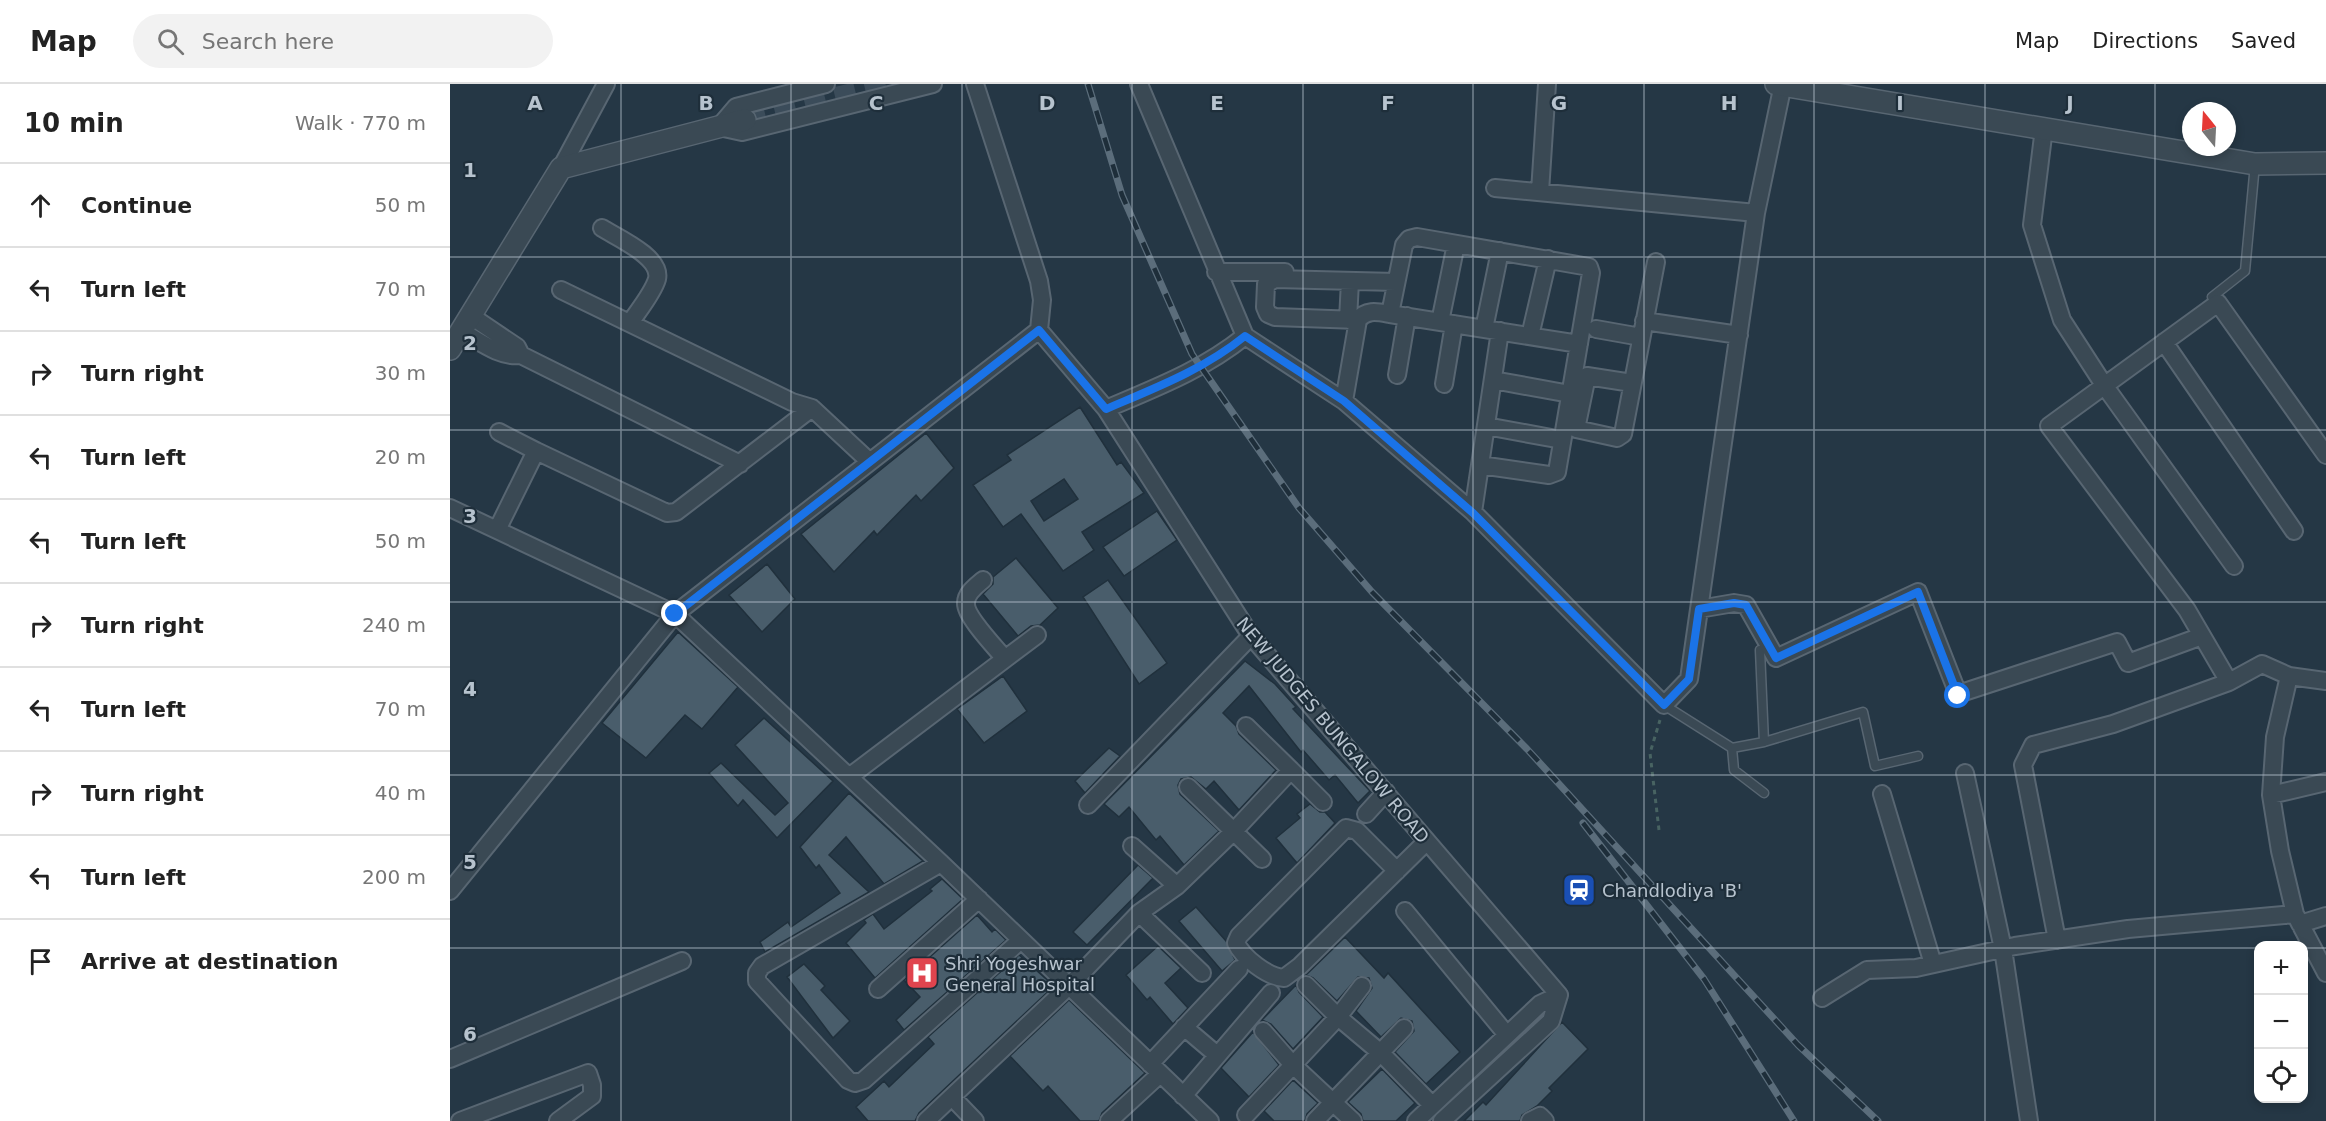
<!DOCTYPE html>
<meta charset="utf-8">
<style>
:root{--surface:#fff;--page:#f2f2f2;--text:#222;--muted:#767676;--line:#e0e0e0}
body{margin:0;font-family:"DejaVu Sans",sans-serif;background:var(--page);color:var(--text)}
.controls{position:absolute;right:18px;bottom:18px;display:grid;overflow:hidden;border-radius:12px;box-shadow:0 3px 9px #0003}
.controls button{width:54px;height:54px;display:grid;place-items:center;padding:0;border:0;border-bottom:2px solid var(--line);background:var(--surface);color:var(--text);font:30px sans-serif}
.compass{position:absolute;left:1732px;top:18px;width:54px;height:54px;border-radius:50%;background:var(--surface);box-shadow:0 3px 9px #0003;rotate:342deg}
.stop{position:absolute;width:18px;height:18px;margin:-14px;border:4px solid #1a73e8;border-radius:50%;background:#fff}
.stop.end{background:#1a73e8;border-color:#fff;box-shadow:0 2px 6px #0008}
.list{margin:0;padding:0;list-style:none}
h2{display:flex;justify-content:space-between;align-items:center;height:78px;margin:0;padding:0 24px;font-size:26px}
h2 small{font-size:20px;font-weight:400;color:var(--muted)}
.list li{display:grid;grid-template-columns:39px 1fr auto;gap:18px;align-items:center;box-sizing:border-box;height:84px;padding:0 24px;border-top:2px solid var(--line)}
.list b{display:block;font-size:22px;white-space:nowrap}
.list em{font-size:20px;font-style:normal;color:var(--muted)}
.icon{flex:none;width:33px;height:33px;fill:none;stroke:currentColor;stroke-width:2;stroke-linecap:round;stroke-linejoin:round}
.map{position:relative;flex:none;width:1876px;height:1037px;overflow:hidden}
header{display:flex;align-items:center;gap:36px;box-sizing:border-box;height:84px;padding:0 30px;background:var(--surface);border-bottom:2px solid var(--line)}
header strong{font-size:28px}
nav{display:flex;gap:33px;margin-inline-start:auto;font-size:21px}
.search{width:420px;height:54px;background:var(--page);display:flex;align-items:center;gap:15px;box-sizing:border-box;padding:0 21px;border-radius:33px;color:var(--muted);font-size:22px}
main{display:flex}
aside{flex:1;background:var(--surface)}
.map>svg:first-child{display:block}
</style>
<header>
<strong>Map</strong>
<div class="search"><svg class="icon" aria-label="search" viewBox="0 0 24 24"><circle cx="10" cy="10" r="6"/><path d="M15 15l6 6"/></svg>Search here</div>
<nav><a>Map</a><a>Directions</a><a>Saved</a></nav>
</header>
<main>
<aside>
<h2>10 min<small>Walk · 770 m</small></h2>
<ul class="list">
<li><svg class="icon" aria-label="ahead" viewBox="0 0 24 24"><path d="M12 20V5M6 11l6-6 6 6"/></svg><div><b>Continue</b></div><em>50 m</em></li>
<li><svg class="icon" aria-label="left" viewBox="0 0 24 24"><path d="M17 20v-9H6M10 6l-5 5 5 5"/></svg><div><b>Turn left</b></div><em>70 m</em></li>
<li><svg class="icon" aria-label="right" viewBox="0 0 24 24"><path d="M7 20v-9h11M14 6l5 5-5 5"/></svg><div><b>Turn right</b></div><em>30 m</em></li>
<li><svg class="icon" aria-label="left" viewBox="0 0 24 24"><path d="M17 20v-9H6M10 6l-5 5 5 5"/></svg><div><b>Turn left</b></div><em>20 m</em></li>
<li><svg class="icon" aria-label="left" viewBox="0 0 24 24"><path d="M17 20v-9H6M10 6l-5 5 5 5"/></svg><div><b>Turn left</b></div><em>50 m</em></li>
<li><svg class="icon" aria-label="right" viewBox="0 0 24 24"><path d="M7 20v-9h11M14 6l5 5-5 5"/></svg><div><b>Turn right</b></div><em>240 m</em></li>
<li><svg class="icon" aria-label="left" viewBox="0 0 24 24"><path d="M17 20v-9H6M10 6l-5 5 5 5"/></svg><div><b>Turn left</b></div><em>70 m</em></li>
<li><svg class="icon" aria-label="right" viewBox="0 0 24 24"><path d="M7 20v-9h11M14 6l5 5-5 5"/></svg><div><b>Turn right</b></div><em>40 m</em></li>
<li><svg class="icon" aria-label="left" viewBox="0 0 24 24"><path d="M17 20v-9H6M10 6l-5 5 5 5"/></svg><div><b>Turn left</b></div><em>200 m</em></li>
<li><svg class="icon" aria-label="arrive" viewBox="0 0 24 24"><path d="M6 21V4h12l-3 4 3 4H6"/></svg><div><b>Arrive at destination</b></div></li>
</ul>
</aside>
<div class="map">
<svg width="1876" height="1037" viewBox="0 0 1876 1037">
<rect width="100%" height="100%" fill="#253745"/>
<path fill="#495d6b" stroke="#20303c" stroke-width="1.5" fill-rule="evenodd" d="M630 323 667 381 671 378 694 409 632 448 644 466 613 487 571 430 553 443 523 401 561 376 557 371ZM614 395 628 415 594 437 581 417Z
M476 349 504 384 471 417 466 411 427 451 424 447 384 488 351 450Z
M707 427 727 456 674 492 653 463Z
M566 474 608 524 590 541 581 542 568 552 533 510 543 500V493Z
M317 480 345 515 312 548 279 511Z
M658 496 717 579 689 600 633 513Z
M228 548 288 603 252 645 235 631 196 674 152 639Z
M795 577 825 600 846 623 843 625 920 707 908 719 885 691 879 696 853 666 851 668 799 602 773 629 786 642 789 650 826 686 789 726 764 697 756 705 741 693 731 695 728 701 730 710 769 747 734 781 710 752 706 756 679 723 669 733 654 720Z
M553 592 577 627 534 659 507 625Z
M314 634 383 697 327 754 293 716 288 722 259 689 271 679 325 731 338 719 285 661Z
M659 664 670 672 635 709 625 697Z
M399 709 473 777 434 800 396 753 379 771 419 808 315 868 310 858 338 838 341 843 390 809 369 781 366 784 350 763Z
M860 720 870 728H875L885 739 847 779 826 754 850 734 847 730Z
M688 781 703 794 637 861 623 848Z
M492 795 513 815 425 894 396 859 416 839 414 836 423 830 434 845 482 807 480 805Z
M746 823 776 857 785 876 772 887 729 837Z
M527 831 542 848 545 845 556 856 454 946 446 936 470 913 454 896Z
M895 853 934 894 938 889 1010 968 976 1000 945 968 964 947 962 937 951 934 931 953 906 927 922 904 919 894 908 893 887 917 863 894 856 891Z
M708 862 731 884 715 899 738 924 723 940 700 913 697 916 676 891Z
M569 871 604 902 469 1029 465 1037H418L406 1023 434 997 439 1003 484 960 478 953Z
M354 880 375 902 371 906 400 937 383 954 337 893Z
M846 901 849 908 873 933 843 965 821 940 812 936Z
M619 916 695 989 652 1029 649 1037H630L598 1002 593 1007 560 972Z
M1112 938 1138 965 1099 1004 1102 1007 1087 1022 1072 1031 1070 1037H1014L1033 1018 1036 1021Z
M803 948 829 981 799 1013 771 984Z
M932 985 965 1019 946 1037H913L911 1030 898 1018Z
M843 996 868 1019 857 1030 855 1037H824L814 1027Z"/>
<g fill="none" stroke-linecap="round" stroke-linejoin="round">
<path stroke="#3b4c5a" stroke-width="21" stroke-dasharray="21 10" stroke-linecap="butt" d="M295 36 441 0"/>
<defs>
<path id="service" d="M1762 213 1795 187 1805 80
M1310 566 1314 658
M1214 621 1282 664 1314 658 1413 628 1425 682 1468 672
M1282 664 1284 686 1314 709"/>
<path id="minor" d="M376 0 286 23 269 43 292 48 483 0
M525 0 589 197 592 216 589 246
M689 0 795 252 894 317 1023 428 1214 621 1239 595 1306 129 1333 0
M1594 44 1582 141 1612 236 1654 301 1784 482
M111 84 156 0
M1045 104 1306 129
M1090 108 1097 0
M152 144C168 154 212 173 207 195 203 209 188 227 180 239
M766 188H835
M111 206 342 318 362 324 420 378
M940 230 1129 260
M21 232 67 263 71 271 290 380
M898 236 900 197
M908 236 825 233 818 230 815 223 816 200 825 195 946 198
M1194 237 1289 251
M990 238 1006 160
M1034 245 1050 167
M1146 245 1191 253
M11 247C29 257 50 274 71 271
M1080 252 1098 175
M1714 258 1844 447
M947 291 957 232
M1043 296 1120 310
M1182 299 1137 292 1126 345 1167 354 1173 350 1206 178
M994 300 1004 240
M894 317 908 236C916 225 928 228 940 230L954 161 959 155 967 153 1139 183 1141 189 1107 388 1099 391 1030 381
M656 325C705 304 753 286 795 252
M1036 342 1112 356
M49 348 86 367
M0 424 225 530 491 779 760 1037
M1023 428 1050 247
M47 446 86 367 217 429 226 428 362 324
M1249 525 1284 519 1296 521 1326 574 1468 508 1508 610 1667 558 1678 579 1752 552
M555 575 587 551
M1839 592 1812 580 1779 598 1737 526 1599 342 1768 219 1876 371
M796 642 841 686
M1515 689 1553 865 1579 1037
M399 693 555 575C546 564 515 532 516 519 516 509 526 502 533 496
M738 703 812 775
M1432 710 1483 880
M1821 711 1825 653 1839 592 1876 597
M638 721 801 552
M916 730 936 708
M682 762 727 802
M491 779 312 882 307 889V897L398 996 405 999 414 996 571 856
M947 787 907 747 896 744 789 852 786 859C793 874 818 893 834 894L850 882C892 841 934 799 976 758
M0 807 225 530 589 246 656 325 801 552 1109 911
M955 827 1057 951
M689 829 752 889
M1845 830 1830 767 1821 711 1876 698
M1850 840 1876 832
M1607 856 1573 681 1583 661 1663 640 1779 598
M856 901 888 933 912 902
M428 905 529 815
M1372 914 1417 886 1466 884 1565 862 1678 845 1845 830 1876 889
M734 943 767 971
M0 975 232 877
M700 980 789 885
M733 1012 821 909
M502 1013 525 1037
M796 1031 843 981 813 947
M10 1037 138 989 142 1001V1012L108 1037
M476 1037 619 902 689 829 727 802 784 747 841 686 873 718
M659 1037 710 990
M865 1037 954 944
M903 1037 843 981 888 933 932 970 982 1021
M966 1037 1090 920 1109 911
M992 1037 1101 937 1109 911
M1080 1037 1090 1032 1095 1037"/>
<path id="tertiary" d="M1326 0 1805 80 1876 79
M0 265 111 84 295 36"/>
</defs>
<use href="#service" stroke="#586672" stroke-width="11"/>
<use href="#minor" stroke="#586672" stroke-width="20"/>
<use href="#tertiary" stroke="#586672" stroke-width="24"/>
<path stroke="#486362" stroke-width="3" stroke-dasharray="4.5 4.5" stroke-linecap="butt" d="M1209 746 1200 669 1210 636"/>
<use href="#service" stroke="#3a4954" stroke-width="8"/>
<use href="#minor" stroke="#3a4954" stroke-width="16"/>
<use href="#tertiary" stroke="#3a4954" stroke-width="21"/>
<defs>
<path id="rail" d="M638 0 672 111 742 270 849 424 922 508 1077 665 1348 961 1428 1037
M1133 739 1254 895 1344 1037"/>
</defs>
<use href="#rail" stroke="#5b6d7b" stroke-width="7"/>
<use href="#rail" stroke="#1e2e3a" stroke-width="4.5" stroke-dasharray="14" stroke-linecap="butt"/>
</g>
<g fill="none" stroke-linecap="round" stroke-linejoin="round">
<path stroke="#1a73e8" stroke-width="8" d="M225 530 589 246 656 325C705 304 753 286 795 252L894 317 1023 429 1214 621 1239 595 1249 525 1284 519 1296 521 1326 574 1468 508 1508 612"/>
</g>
<path fill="none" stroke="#b7c3ce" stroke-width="1.5" stroke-opacity="0.55" d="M171 0V1037M341 0V1037M512 0V1037M682 0V1037M853 0V1037M1023 0V1037M1194 0V1037M1364 0V1037M1535 0V1037M1705 0V1037M0 173H1876M0 346H1876M0 518H1876M0 691H1876M0 864H1808M1854 864H1876"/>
<defs>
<symbol id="station-square" viewBox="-11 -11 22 22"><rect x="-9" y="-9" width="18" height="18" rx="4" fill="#1a4fb4" stroke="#1e2e3a"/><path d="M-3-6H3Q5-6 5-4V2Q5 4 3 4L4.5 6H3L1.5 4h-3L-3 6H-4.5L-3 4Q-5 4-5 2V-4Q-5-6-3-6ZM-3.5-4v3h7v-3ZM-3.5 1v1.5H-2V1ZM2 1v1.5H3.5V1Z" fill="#fff"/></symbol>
<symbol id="hospital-square" viewBox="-11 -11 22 22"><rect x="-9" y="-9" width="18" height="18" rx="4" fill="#e0444e" stroke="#1e2e3a"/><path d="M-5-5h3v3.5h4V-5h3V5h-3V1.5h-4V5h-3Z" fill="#fff"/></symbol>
</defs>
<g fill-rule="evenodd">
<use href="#station-square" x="1110" y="787" width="38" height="38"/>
<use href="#hospital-square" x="453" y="870" width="38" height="38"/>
</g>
<g text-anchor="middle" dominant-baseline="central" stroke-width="4.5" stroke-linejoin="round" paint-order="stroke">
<g font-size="18" fill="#b7c3ce" stroke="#1e2e3a">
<text transform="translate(883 646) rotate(50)">NEW JUDGES BUNGALOW ROAD</text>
</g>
<g font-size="18" fill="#b7c3ce" stroke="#1e2e3a" text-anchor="start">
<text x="1152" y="806">Chandlodiya 'B'</text>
<text x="495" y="879">Shri Yogeshwar<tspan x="495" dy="21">General Hospital</tspan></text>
</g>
</g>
<g font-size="20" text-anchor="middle" font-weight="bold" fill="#b7c3ce" stroke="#1e2e3a" stroke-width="4.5" stroke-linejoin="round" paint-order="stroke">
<text x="85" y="26">A</text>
<text x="256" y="26">B</text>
<text x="426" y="26">C</text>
<text x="597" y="26">D</text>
<text x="767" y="26">E</text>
<text x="938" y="26">F</text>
<text x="1109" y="26">G</text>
<text x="1279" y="26">H</text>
<text x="1450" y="26">I</text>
<text x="1620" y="26">J</text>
<text x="20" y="93">1</text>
<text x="20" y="266">2</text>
<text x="20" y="439">3</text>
<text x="20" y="612">4</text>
<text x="20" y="785">5</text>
<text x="20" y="957">6</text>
</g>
</svg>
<div class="controls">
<button>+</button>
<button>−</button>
<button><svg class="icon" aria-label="locate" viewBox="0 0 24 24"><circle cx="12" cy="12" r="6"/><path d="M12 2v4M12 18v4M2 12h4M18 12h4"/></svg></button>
</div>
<svg class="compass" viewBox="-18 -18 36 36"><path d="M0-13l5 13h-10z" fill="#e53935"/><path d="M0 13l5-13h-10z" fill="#767676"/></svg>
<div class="stop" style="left:1508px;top:612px"></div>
<div class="stop end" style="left:225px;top:530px"></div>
</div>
</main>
